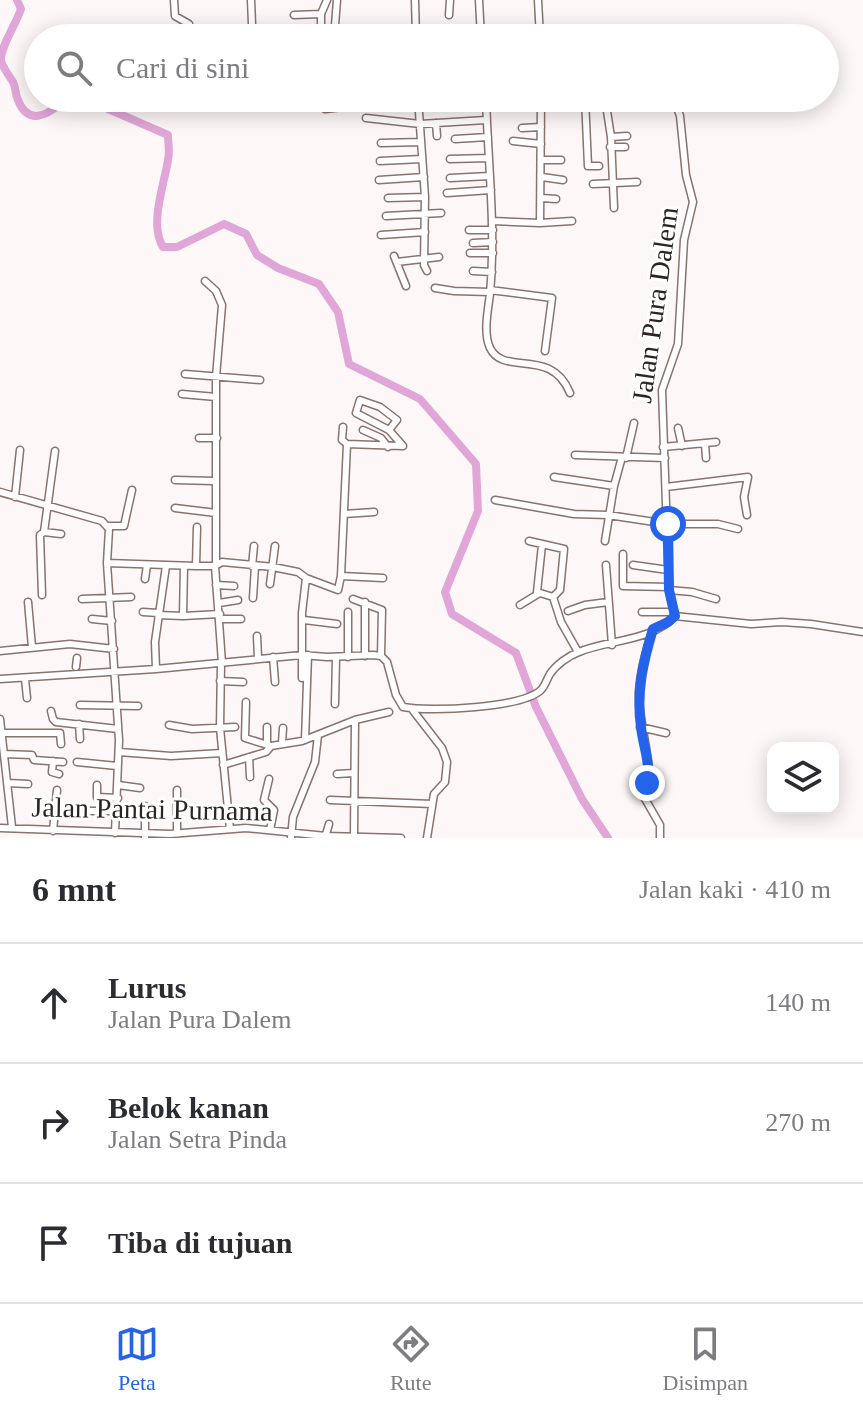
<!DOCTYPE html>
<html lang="id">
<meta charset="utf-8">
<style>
:root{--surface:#fff;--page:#f7f7f7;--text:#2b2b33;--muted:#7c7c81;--line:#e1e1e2;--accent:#2563eb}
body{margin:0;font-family:Georgia,serif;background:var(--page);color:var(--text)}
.controls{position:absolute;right:24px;bottom:24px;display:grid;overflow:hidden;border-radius:16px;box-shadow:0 4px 20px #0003}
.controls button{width:72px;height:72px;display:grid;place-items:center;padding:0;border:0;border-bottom:2px solid var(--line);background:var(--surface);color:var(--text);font:40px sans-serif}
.stop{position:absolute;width:24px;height:24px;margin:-18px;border:6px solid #2563eb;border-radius:50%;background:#fff}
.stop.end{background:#2563eb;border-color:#fff;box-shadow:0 2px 8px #0008}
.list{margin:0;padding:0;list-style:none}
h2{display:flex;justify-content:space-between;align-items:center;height:104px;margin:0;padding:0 32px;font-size:34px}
h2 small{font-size:26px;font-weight:400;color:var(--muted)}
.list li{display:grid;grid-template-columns:52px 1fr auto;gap:24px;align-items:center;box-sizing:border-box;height:120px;padding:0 32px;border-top:2px solid var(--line)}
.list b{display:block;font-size:30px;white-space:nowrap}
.list p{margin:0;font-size:26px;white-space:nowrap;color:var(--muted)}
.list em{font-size:26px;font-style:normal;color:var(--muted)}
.icon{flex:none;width:44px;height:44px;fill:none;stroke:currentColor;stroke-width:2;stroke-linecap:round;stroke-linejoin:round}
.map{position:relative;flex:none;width:863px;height:838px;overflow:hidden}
.search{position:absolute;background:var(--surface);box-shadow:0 4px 20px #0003;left:24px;right:24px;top:24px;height:88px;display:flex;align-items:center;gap:20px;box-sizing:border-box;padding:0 28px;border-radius:44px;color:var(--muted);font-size:30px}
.sheet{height:464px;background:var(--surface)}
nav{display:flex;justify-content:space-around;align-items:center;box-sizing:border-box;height:112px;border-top:2px solid var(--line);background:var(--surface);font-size:22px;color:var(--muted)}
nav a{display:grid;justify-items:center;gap:4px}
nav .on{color:var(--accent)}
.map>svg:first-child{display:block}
</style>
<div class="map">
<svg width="863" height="838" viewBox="0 0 863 838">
<rect width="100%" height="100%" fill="#fdf8f7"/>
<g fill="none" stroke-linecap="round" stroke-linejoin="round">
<path stroke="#e0a6d8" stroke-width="8" d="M17 0 21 9C16 24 0 48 1 60 2 67 9 75 13 82 16 88 15 94 18 100 28 126 47 115 62 103L106 108 168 135C168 143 170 152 168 160 164 185 149 225 163 247H177L224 224 246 234 257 255 278 268 319 284 338 312 349 364 420 399 476 464 478 511 445 592 452 614 516 653 536 707 582 799 608 838"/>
<defs>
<path id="minor" d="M174 0 175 16 189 24
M251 0 252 24
M415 0 416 38
M479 0 481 38
M538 0 540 38
M294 15 321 14
M449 15 450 0
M401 35 422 38
M321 38V14L327 0
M334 38 337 0
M325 98V109L343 107
M418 98 425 197 424 265 427 271
M486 98C488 164 496 228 490 294 488 310 483 333 490 348 504 377 551 346 570 393
M585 98 588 166H599
M605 98 611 137 614 208
M674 98 680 116 686 175 693 202 684 240 678 344 662 390 669 590 675 616
M360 101 418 102
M366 118 420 124 486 120
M436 123 437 136
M522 128 541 127
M611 137 627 136
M455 139 488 137
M513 141 541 144
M381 143 421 142
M610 147H625
M450 159 489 158
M541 160H561
M380 161 422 159
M542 177 563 180
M450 178 490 176
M379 180 424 177
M593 184 637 182
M447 193 491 190
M388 198 425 197
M541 198 556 199
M386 216 441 213
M493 221 540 223 572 221
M540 223 541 98
M469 230H493
M381 235 425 232
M473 243 493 242
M470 253H493
M394 256 406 286
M397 262 439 257
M473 271 492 272
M205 281 216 291 222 305 216 377V563
M435 288 454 291 490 292
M490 290 552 298 545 351
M185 374 260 380
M182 394 216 397
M678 428 682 446
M363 430 381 438 388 447
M199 438H217
M347 444 403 446 389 430 356 413 360 400 380 407 397 420 389 430
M705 444 706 458
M663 447 716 442
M575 455 665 458
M626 458 634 423
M554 477 614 486 622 457
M175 480 214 481
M666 487 748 477 744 497 747 515
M0 492 102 521 109 529 107 563 119 740 115 833
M15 497 20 450
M495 500 574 514 608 515 668 524H718L738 529
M175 508 216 513
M344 514 374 512
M108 526H124L132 490
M44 532 61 534
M529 541 564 549 560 590 553 597
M605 541 614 486
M542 545 537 592 553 597
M623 554V586L669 587
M107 563 196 566H215L222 562 273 567 298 572 306 578 338 590 341 576 347 444 342 440 343 427
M606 565 612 645
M633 565 668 570
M184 566 183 616 220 614
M196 566 197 527
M215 566 222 663
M252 566 254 546
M341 576 383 578
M145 579 147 565
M270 584 275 546
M216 585 234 586
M669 590 692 592 716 599
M42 595 40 535 44 532 55 451
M553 597 561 622 578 652
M253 598 255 566
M82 599 131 597
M353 599 382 610 381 656
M28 602 32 647
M219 603 238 600
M520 605 538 594
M568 611 585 605 608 602
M143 612 158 613
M348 612V657
M642 612H673
M158 615 183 616
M92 619 112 621
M220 619H241
M304 620 337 624
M653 629C646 650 640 670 639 692 637 712 653 769 648 780 647 781 640 789 640 790L660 825V838
M257 636 258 658
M0 651 70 644 114 649
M365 656V602
M273 657 275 682
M221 663 220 728 230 829
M76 667 77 658
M156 669 155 642 166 566
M302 678V613L306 578
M0 679 156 669 302 655 327 657 373 655 381 656 387 662 396 695 403 707C430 712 522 708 541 690 545 686 547 679 550 674 556 665 568 656 579 652 607 640 653 641 675 616L751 624 782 622 811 624 863 632
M25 679 27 698
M220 681 243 682
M246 702 245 738 271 746
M335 704 336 657
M80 705 138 706
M411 708 442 748 447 762 445 782 434 794 427 838
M51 711 53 719 56 722 118 729
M0 719 12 827
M79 724 80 739
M169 725 192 729 235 727
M267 727V744
M640 727 666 733
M2 733H60L61 744
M305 740 308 655
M282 743 283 728
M119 752 171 756 222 753
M4 754 32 755 34 760 63 762
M249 757 250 777
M53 761 52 772 59 774
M77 762 117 766
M223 765 266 752 271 746 302 741 355 720 389 712
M337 774 354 773
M269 779 264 800 274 810 270 830
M8 783 28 784
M97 785V797L118 798
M118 785 140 788
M177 790V834
M330 800 432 804
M145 806V838
M76 811H117
M0 828 170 834 246 828 326 836 401 838
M53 831 57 790
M354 836 355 720
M291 838 293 817 315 762 318 735
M325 838 329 824"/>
</defs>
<use href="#minor" stroke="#89726f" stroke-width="9"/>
<use href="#minor" stroke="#fff" stroke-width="6"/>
</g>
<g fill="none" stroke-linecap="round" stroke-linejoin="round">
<path stroke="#2563eb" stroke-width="10" d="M647 783C651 763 643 746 641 727 636 693 643 662 653 629L668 622 675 616 669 590 668 524"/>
</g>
<g text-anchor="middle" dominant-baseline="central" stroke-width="6" stroke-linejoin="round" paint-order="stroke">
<g font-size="28" fill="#2d2423" stroke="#fff">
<text transform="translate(655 305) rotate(-82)">Jalan Pura Dalem</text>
<text transform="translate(152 809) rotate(1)">Jalan Pantai Purnama</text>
</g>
</g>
</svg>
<div class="controls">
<button><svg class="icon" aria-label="layers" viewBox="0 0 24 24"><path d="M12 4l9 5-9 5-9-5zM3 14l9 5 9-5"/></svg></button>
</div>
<div class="stop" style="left:668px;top:524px"></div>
<div class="stop end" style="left:647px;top:783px"></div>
<div class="search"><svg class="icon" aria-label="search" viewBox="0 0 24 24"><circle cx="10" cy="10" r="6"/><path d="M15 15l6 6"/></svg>Cari di sini</div>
</div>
<section class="sheet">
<h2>6 mnt<small>Jalan kaki · 410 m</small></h2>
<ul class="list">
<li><svg class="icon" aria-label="ahead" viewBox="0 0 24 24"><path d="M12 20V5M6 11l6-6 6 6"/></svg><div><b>Lurus</b><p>Jalan Pura Dalem</p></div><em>140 m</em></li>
<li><svg class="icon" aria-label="right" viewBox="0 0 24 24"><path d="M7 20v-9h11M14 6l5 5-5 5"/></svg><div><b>Belok kanan</b><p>Jalan Setra Pinda</p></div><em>270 m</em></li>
<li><svg class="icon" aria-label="arrive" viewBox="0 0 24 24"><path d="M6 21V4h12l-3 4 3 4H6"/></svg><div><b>Tiba di tujuan</b></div></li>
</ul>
</section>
<nav>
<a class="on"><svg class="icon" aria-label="map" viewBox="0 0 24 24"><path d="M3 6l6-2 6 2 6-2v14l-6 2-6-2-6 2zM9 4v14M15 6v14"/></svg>Peta</a>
<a><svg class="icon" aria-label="directions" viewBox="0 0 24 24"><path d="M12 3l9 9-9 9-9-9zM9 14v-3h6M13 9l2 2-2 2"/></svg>Rute</a>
<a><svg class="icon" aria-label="saved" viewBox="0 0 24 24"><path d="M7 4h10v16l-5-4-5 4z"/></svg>Disimpan</a>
</nav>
